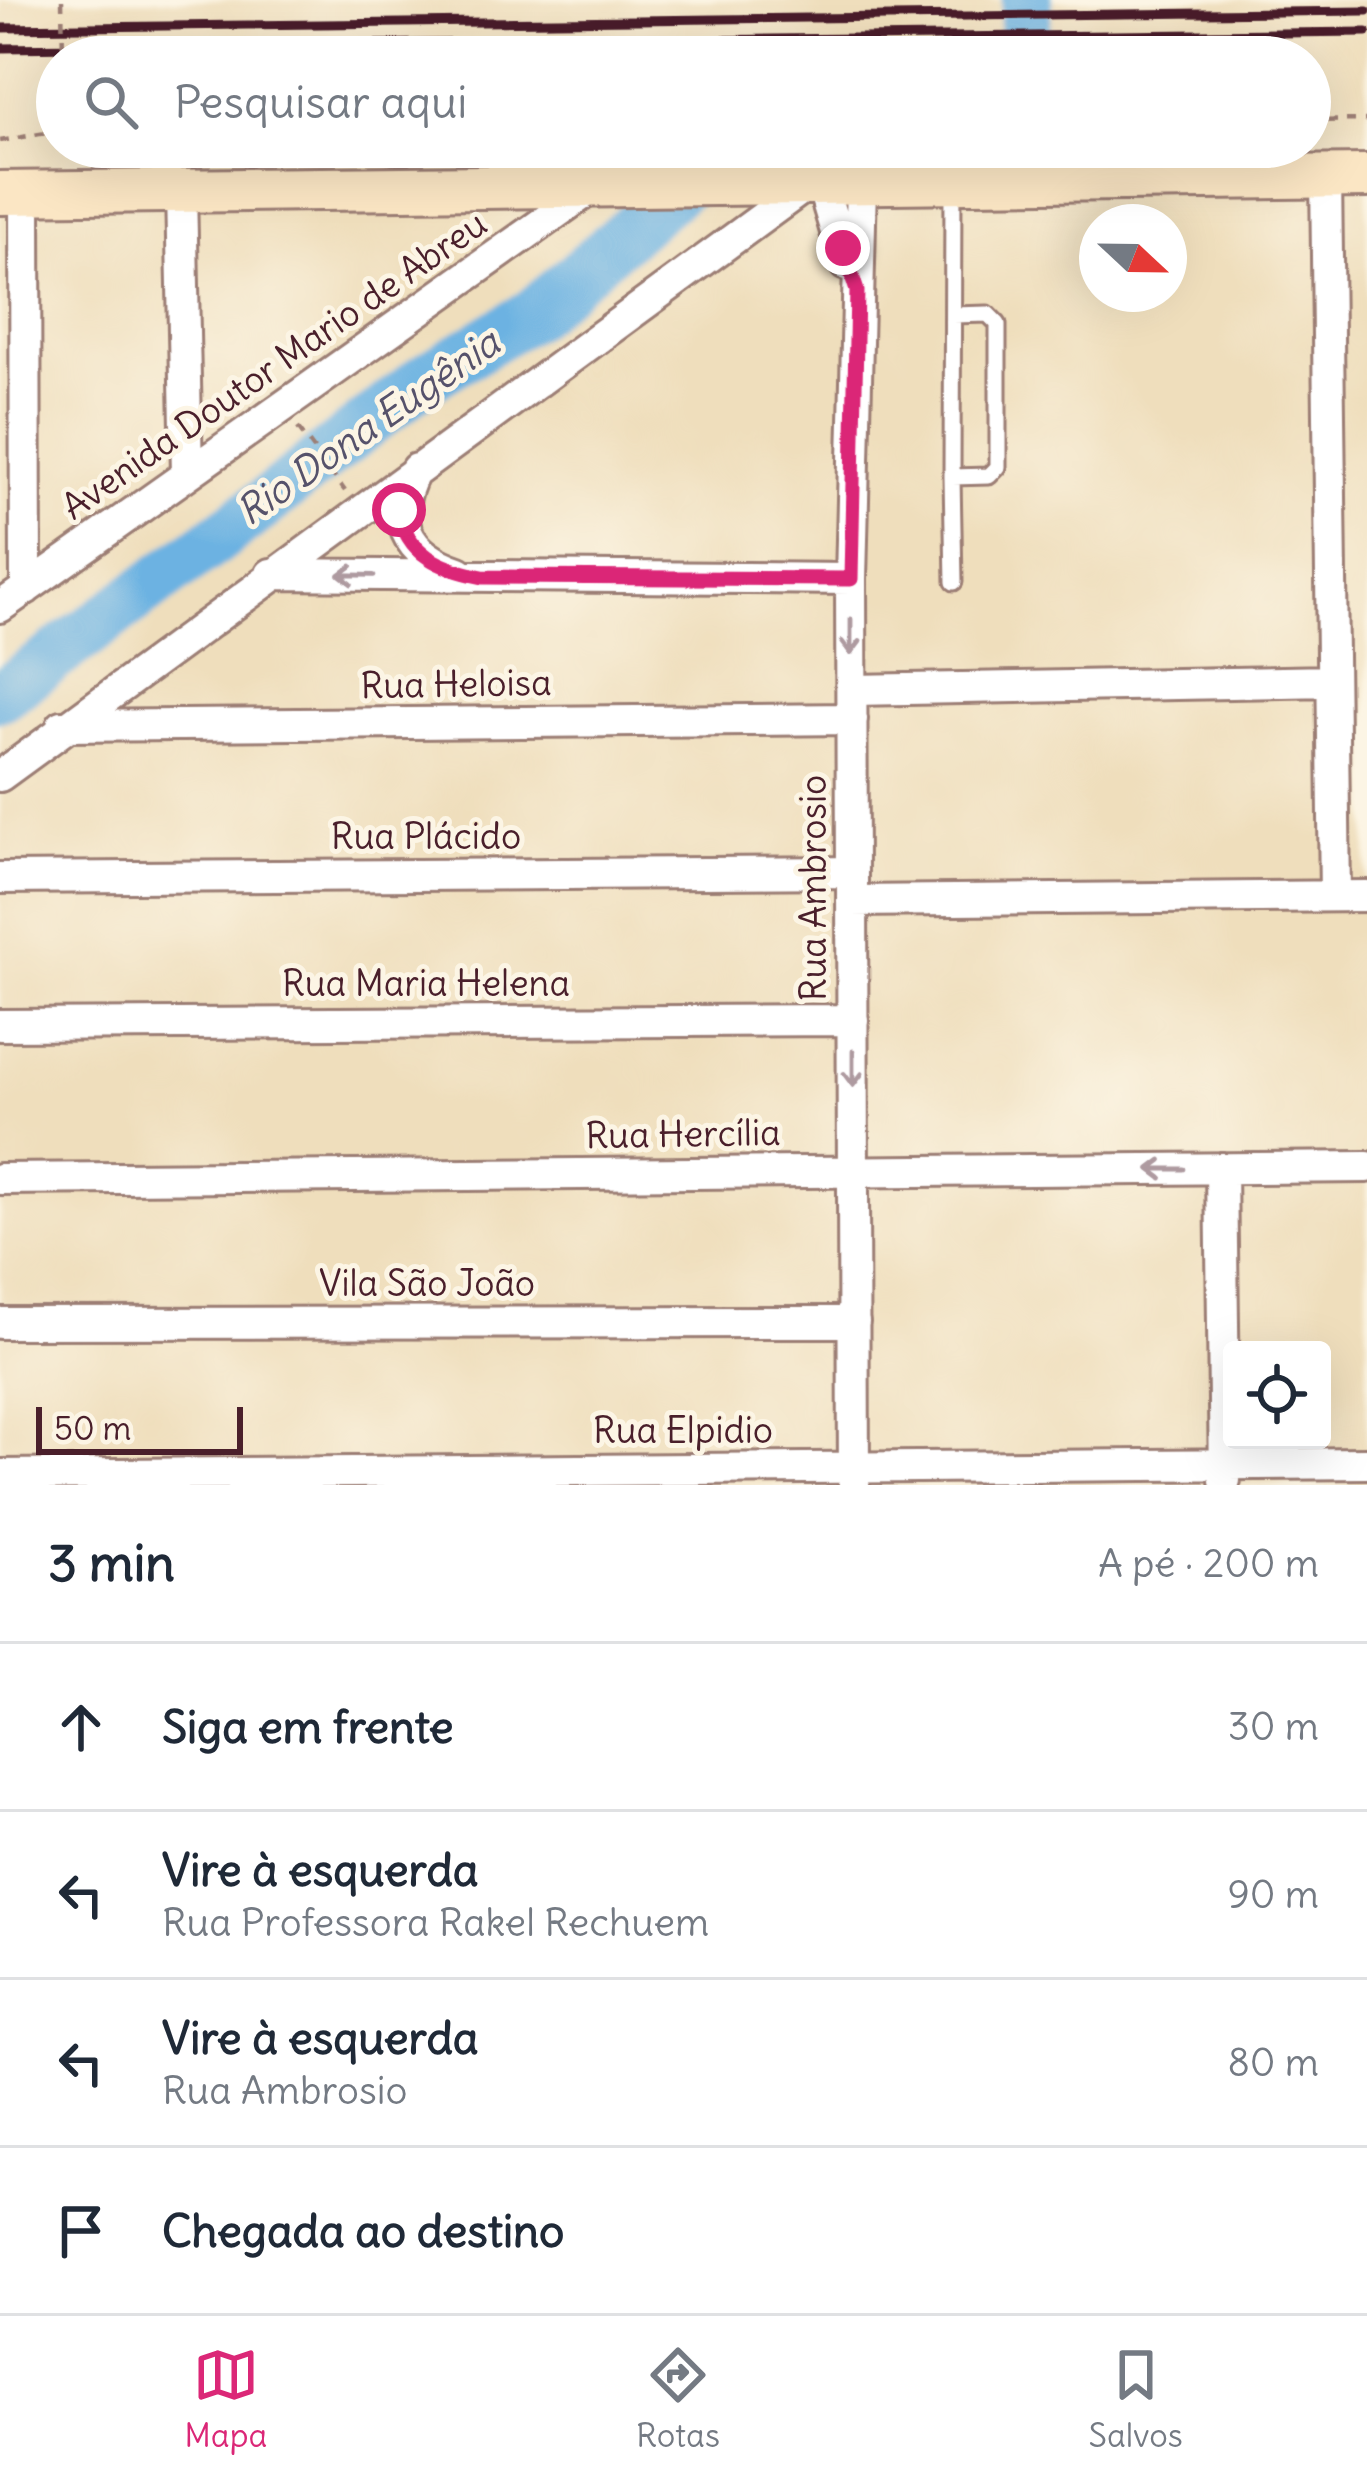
<!DOCTYPE html>
<html lang="pt">
<meta charset="utf-8">
<style>
:root{--surface:#fff;--page:#f6f6f7;--text:#1f2937;--muted:#747a83;--line:#e0e1e3;--accent:#db2777}
body{margin:0;font-family:Delius,sans-serif;background:var(--page);color:var(--text)}
.controls{position:absolute;right:36px;bottom:36px;display:grid;overflow:hidden;border-radius:12px;box-shadow:0 12px 48px #0002}
.controls button{width:108px;height:108px;display:grid;place-items:center;padding:0;border:0;border-bottom:3px solid var(--line);background:var(--surface);color:var(--text);font:60px sans-serif}
.compass{position:absolute;left:1079px;top:204px;width:108px;height:108px;border-radius:50%;background:var(--surface);box-shadow:0 12px 48px #0002;rotate:112deg}
.scale{position:absolute;left:36px;bottom:30px;width:207px;box-sizing:border-box;padding-left:12px;border:6px solid #4a1f2b;border-top:0;font-size:33px;line-height:42px;white-space:nowrap;color:#4a1f2b;-webkit-text-stroke:9px #fcf5e5;paint-order:stroke}
.stop{position:absolute;width:36px;height:36px;margin:-27px;border:9px solid #db2777;border-radius:50%;background:#fff}
.stop.end{background:#db2777;border-color:#fff;box-shadow:0 3px 12px #0008}
.list{margin:0;padding:0;list-style:none}
h2{display:flex;justify-content:space-between;align-items:center;height:156px;margin:0;padding:0 48px;font-size:51px}
h2 small{font-size:39px;font-weight:400;color:var(--muted)}
.list li{display:grid;grid-template-columns:78px 1fr auto;gap:36px;align-items:center;box-sizing:border-box;height:168px;padding:0 48px;border-top:3px solid var(--line)}
.list b{display:block;font-size:45px;white-space:nowrap}
.list p{margin:0;font-size:39px;white-space:nowrap;color:var(--muted)}
.list em{font-size:39px;font-style:normal;color:var(--muted)}
.icon{flex:none;width:66px;height:66px;fill:none;stroke:currentColor;stroke-width:2;stroke-linecap:round;stroke-linejoin:round}
.map{position:relative;flex:none;width:1367px;height:1485px;overflow:hidden}
.search{position:absolute;background:var(--surface);box-shadow:0 12px 48px #0002;left:36px;right:36px;top:36px;height:132px;display:flex;align-items:center;gap:30px;box-sizing:border-box;padding:0 42px;border-radius:66px;color:var(--muted);font-size:45px}
.sheet{height:828px;background:var(--surface)}
nav{display:flex;justify-content:space-around;align-items:center;box-sizing:border-box;height:168px;border-top:3px solid var(--line);background:var(--surface);font-size:33px;color:var(--muted)}
nav a{display:grid;justify-items:center;gap:6px}
nav .on{color:var(--accent)}
.map>svg:first-child{display:block}
</style>
<div class="map">
<svg width="1367" height="1485" viewBox="0 0 1367 1485">
<rect width="100%" height="100%" fill="#fcf5e5"/>
<filter id="ink" filterUnits="userSpaceOnUse"><feTurbulence type="fractalNoise" baseFrequency=".00833" numOctaves="2"/><feDisplacementMap in="SourceGraphic" scale="24" xChannelSelector="R" yChannelSelector="G"/><feConvolveMatrix kernelMatrix="1 2 1 2 8 2 1 2 1" color-interpolation-filters="sRGB"/></filter>
<filter id="wash" filterUnits="userSpaceOnUse"><feTurbulence type="fractalNoise" baseFrequency=".004" numOctaves="4" result="noise"/><feDisplacementMap in="SourceGraphic" scale="48" xChannelSelector="R" yChannelSelector="G"/><feGaussianBlur stdDeviation="2.7" result="paint"/><feColorMatrix in="noise" values="0 0 0 0 0 0 0 0 0 0 0 0 0 0 0 0 0 1.4 0 .05"/><feComposite in="paint" operator="in"/></filter>
<g filter="url(#wash)">
<rect width="100%" height="100%" fill="#efdebc"/>
<g fill="none" stroke-linecap="round" stroke-linejoin="round">
<path stroke="#6cb2e2" stroke-width="51" d="M1023 57 1027 0
M0 696 263 505 423 380 532 314 727 147"/>
</g>
</g>
<g filter="url(#ink)">
<g fill="none" stroke-linecap="round" stroke-linejoin="round">
<defs>
<path id="lane" d="M953 315 988 314 998 324V467L989 476 952 477 953 183
M952 477 954 582"/>
<path id="street" d="M1326 176 1335 896
M822 185 846 265
M181 191 187 474
M25 193 26 589
M416 469C389 519 405 554 459 572
M271 574 851 579
M0 607 593 187
M852 690 1332 681
M62 726 852 719
M0 776 807 185
M0 878 852 872
M852 901 1367 896
M0 1025 853 1020
M1221 1168 1225 1480
M0 1179 1367 1167
M0 1323 854 1322
M0 1475 1367 1463
M854 1485 851 579 861 184"/>
<path id="secondary" d="M0 193 1367 176"/>
</defs>
<use href="#lane" stroke="#9c7e74" stroke-width="21"/>
<use href="#street" stroke="#9c7e74" stroke-width="36"/>
<use href="#secondary" stroke="#9c7e74" stroke-width="48"/>
<path stroke="#9c7e74" stroke-width="4.5" stroke-dasharray="9 9" stroke-linecap="butt" d="M1310 121 1367 120
M0 141 57 131
M298 428 345 491"/>
<use href="#lane" stroke="#fff" stroke-width="15"/>
<use href="#street" stroke="#fff" stroke-width="30"/>
<use href="#secondary" stroke="#fbe6c4" stroke-width="42"/>
<path stroke="#4a1f2b" stroke-width="9" d="M0 28 1367 11
M0 48 1367 32"/>
<path stroke="#9c7e74" stroke-width="4.5" stroke-dasharray="9 9" stroke-linecap="butt" d="M62 0 63 57"/>
</g>
<defs><path id="oneway-shaft" d="M-6 0H5M1.5-3L5.5 0L1.5 3" fill="none" stroke-width="1.6" stroke-linecap="round" stroke-linejoin="round" transform="scale(3)"/></defs>
<g stroke="#ae9aa0">
<use href="#oneway-shaft" transform="translate(356 575) rotate(-179)"/>
<use href="#oneway-shaft" transform="translate(851 637) rotate(90)"/>
<use href="#oneway-shaft" transform="translate(853 1069) rotate(90)"/>
<use href="#oneway-shaft" transform="translate(1166 1169) rotate(180)"/>
</g>
</g>
<g fill="none" stroke-linecap="round" stroke-linejoin="round" filter="url(#ink)">
<path stroke="#db2777" stroke-width="15" d="M399 510C406 555 442 569 483 577L851 579 857 291 843 248"/>
</g>
<g text-anchor="middle" dominant-baseline="central" stroke-width="10" stroke-linejoin="round" paint-order="stroke">
<g font-size="36" fill="#4a1f2b" stroke="#fcf5e5">
<text transform="translate(274 365) rotate(-35)">Avenida Doutor Mario de Abreu</text>
<text transform="translate(456 684) rotate(-1)">Rua Heloisa</text>
<text x="426" y="836">Rua Plácido</text>
<text transform="translate(813 888) rotate(-90)">Rua Ambrosio</text>
<text x="426" y="983">Rua Maria Helena</text>
<text transform="translate(683 1134) rotate(-1)">Rua Hercília</text>
<text x="427" y="1283">Vila São João</text>
<text x="683" y="1430">Rua Elpidio</text>
</g>
<g font-size="39" font-style="italic" fill="#56526b" stroke="#fcf5e5">
<text transform="translate(368 427) rotate(-35)">Rio Dona Eugênia</text>
</g>
</g>
</svg>
<div class="controls">
<button><svg class="icon" aria-label="locate" viewBox="0 0 24 24"><circle cx="12" cy="12" r="6"/><path d="M12 2v4M12 18v4M2 12h4M18 12h4"/></svg></button>
</div>
<svg class="compass" viewBox="-18 -18 36 36"><path d="M0-13l5 13h-10z" fill="#e53935"/><path d="M0 13l5-13h-10z" fill="#747a83"/></svg>
<div class="scale">50 m</div>
<div class="stop" style="left:399px;top:510px"></div>
<div class="stop end" style="left:843px;top:248px"></div>
<div class="search"><svg class="icon" aria-label="search" viewBox="0 0 24 24"><circle cx="10" cy="10" r="6"/><path d="M15 15l6 6"/></svg>Pesquisar aqui</div>
</div>
<section class="sheet">
<h2>3 min<small>A pé · 200 m</small></h2>
<ul class="list">
<li><svg class="icon" aria-label="ahead" viewBox="0 0 24 24"><path d="M12 20V5M6 11l6-6 6 6"/></svg><div><b>Siga em frente</b></div><em>30 m</em></li>
<li><svg class="icon" aria-label="left" viewBox="0 0 24 24"><path d="M17 20v-9H6M10 6l-5 5 5 5"/></svg><div><b>Vire à esquerda</b><p>Rua Professora Rakel Rechuem</p></div><em>90 m</em></li>
<li><svg class="icon" aria-label="left" viewBox="0 0 24 24"><path d="M17 20v-9H6M10 6l-5 5 5 5"/></svg><div><b>Vire à esquerda</b><p>Rua Ambrosio</p></div><em>80 m</em></li>
<li><svg class="icon" aria-label="arrive" viewBox="0 0 24 24"><path d="M6 21V4h12l-3 4 3 4H6"/></svg><div><b>Chegada ao destino</b></div></li>
</ul>
</section>
<nav>
<a class="on"><svg class="icon" aria-label="map" viewBox="0 0 24 24"><path d="M3 6l6-2 6 2 6-2v14l-6 2-6-2-6 2zM9 4v14M15 6v14"/></svg>Mapa</a>
<a><svg class="icon" aria-label="directions" viewBox="0 0 24 24"><path d="M12 3l9 9-9 9-9-9zM9 14v-3h6M13 9l2 2-2 2"/></svg>Rotas</a>
<a><svg class="icon" aria-label="saved" viewBox="0 0 24 24"><path d="M7 4h10v16l-5-4-5 4z"/></svg>Salvos</a>
</nav>
